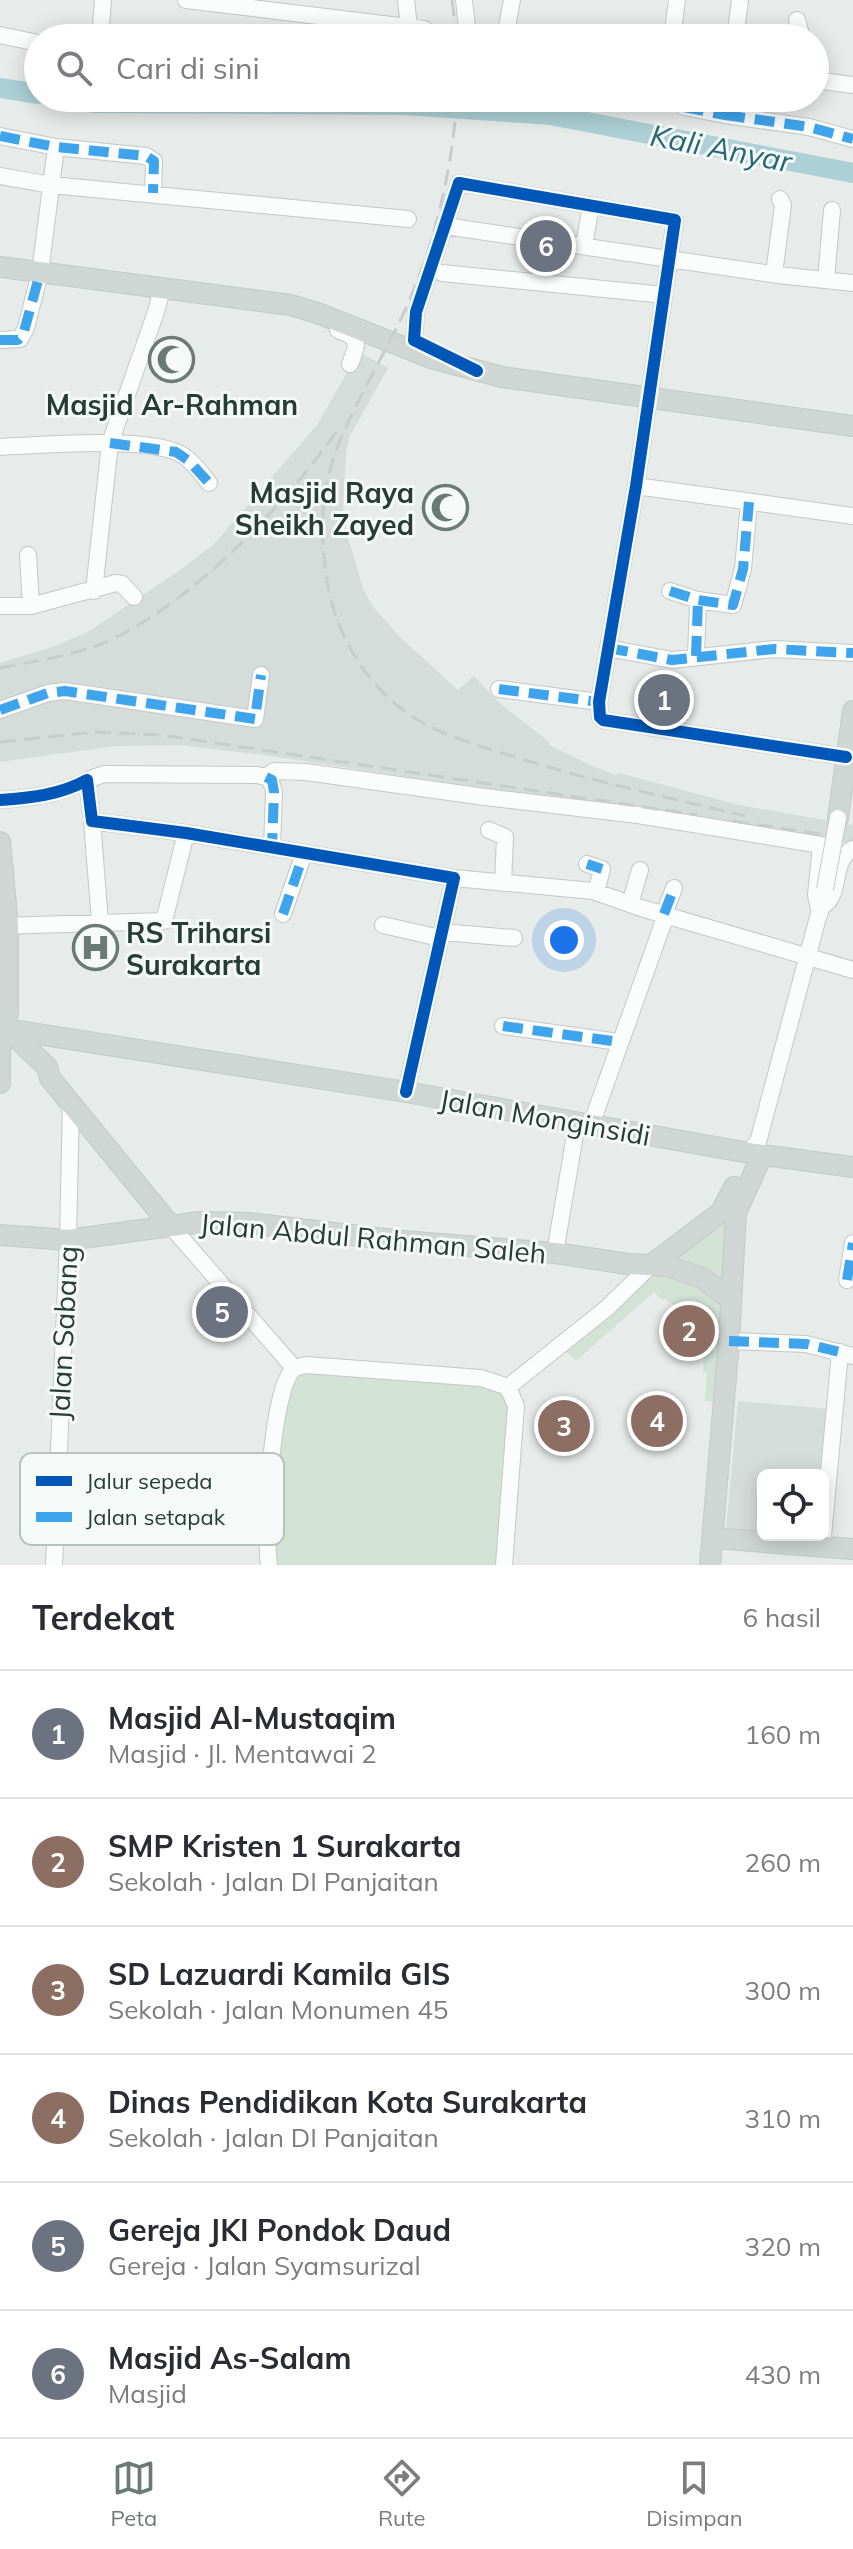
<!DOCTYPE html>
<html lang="id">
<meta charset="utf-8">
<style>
:root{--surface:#fff;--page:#f7f7f7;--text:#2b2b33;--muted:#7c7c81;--line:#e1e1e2;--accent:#6a7a75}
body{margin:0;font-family:Mulish,sans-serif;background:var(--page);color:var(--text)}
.controls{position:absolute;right:24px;bottom:24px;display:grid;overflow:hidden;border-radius:12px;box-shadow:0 4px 20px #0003}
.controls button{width:72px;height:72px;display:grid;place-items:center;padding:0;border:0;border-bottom:2px solid var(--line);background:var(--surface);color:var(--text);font:40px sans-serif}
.you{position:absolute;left:564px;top:940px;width:28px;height:28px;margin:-20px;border:6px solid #fff;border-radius:50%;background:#1a73e8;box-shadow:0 0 0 12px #1a73e833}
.badge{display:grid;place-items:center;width:52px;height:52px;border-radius:50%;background:var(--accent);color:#fff;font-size:26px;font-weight:700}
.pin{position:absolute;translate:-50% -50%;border:4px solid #fff;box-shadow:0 2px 8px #0006}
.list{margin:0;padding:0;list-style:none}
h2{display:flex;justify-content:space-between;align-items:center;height:104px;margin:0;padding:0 32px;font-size:34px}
h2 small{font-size:26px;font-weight:400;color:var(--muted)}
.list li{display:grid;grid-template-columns:52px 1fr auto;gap:24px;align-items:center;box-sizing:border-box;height:128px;padding:0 32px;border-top:2px solid var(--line)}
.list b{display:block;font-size:30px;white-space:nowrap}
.list p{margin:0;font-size:26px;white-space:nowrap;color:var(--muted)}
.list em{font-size:26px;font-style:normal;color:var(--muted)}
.icon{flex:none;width:44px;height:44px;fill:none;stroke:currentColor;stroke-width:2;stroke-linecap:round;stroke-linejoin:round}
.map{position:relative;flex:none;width:853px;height:1565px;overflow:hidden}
.search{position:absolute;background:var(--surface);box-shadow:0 4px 20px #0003;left:24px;right:24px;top:24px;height:88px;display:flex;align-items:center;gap:20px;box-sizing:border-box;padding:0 28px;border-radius:44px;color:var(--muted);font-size:30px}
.sheet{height:872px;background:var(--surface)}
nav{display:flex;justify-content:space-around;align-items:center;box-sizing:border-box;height:112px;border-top:2px solid var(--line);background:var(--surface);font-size:22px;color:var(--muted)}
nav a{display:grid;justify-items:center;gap:4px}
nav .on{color:var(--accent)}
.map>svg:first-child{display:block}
</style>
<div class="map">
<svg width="853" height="1565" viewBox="0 0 853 1565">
<rect width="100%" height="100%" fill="#e7ebe9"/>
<path fill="#d5dcd9" d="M359 352 388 368 350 436 346 453 343 506 346 530 363 589 374 608 402 639 458 690 474 676 497 701 549 742V745L592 766 616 775 619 773 739 805 853 825V844L270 756 180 745 115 746 0 762V663L49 648 88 632 183 568 214 544 317 425Z
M738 1401 830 1409 823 1475H763V1534L726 1531Z"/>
<path fill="#d2e3d6" d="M730 1208 728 1294 666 1264Z
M652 1269 677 1273 727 1302 721 1402 705 1401 707 1373 703 1371 706 1320 693 1318 665 1299 662 1300 654 1292 576 1361 562 1348Z
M301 1371 487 1384 507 1396 510 1407 496 1565H274L270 1546 287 1385Z"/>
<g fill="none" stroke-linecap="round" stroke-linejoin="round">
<path stroke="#acd0d5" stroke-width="20" d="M0 88 38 94
M63 98 95 103 406 105 550 115 853 173"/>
<defs>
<path id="minor" d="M186 0 424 29
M406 0 409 27
M464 0 468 36
M797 20 802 38
M0 35 38 43
M100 38 103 0
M505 38 512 0
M672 38 677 0
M735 38 740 0
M815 80 853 85
M684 107 725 115 727 98
M725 115 809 127 853 139
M0 136 56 147 146 156 154 161 153 193
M0 176 51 185 408 219
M445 226 778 275 853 283
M584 246 591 205
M442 273 664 295
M774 274 783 205 780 199
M826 280 832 210
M338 330C361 339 358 343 350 364
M0 340 20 339 26 328 40 273 56 147
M433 350 414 340 416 312 459 183 675 220 636 486 599 702 600 717 603 720 846 757
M0 447C39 445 154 435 184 456 194 463 202 474 209 483
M636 486 853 516
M28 555 31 606
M94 591 110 443 156 312 162 288
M670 591 698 600 733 605 743 569 749 502
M0 606H31L116 583 122 584 134 597
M608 648 672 660 774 649 853 653
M696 656 698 600
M499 689 599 702
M0 710 48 693 65 691 255 719 261 675
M266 777 274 771 306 772 485 797 638 815 821 845 816 895 820 913
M87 780 104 774 257 775 270 778 274 792 272 847
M0 800C30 798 60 795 87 780L92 821 186 833 454 878 406 1092
M92 821 100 922
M489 830 505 837 503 883
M587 864 602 869 596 892
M454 878 593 891 641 908 853 970
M630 904 640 870
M821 907C844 895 829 861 853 849
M283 914 304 853
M664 914 674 888
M383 925 440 938
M0 926 164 921 186 833
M442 932 514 938
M503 1026 619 1042
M591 1125 666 915
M748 1152 758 1142 821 906
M170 1225 294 1368
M555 1253 577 1123
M847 1280 853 1243
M729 1341 806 1344 853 1356
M294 1368 306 1365 481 1378 508 1387
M508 1387 607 1308 651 1265
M822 1547 840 1352
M54 1565 68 1240 71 1102
M269 1565C264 1532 271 1389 294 1368
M504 1565 516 1406 508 1387"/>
<path id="major" d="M0 267 291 305 320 314 431 358 502 377 853 426
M838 818 853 711
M0 842 8 926V1011L1 1046
M0 1028 406 1092 755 1154 853 1167
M7 1029 47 1067 50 1078 170 1225
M0 1039V1083
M0 1235 68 1240 200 1222 249 1223 403 1241 555 1253 628 1264 668 1266 702 1278 730 1299
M651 1265 721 1212 734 1187
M713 1538 853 1549
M710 1565 729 1341 736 1213 762 1155"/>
</defs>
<use href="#minor" stroke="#c4c8c6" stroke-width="18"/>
<use href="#major" stroke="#c3cac7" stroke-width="22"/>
<use href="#minor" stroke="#fbfcfc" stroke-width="16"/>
<use href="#major" stroke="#cfd6d4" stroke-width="20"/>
<path stroke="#c8ccca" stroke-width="3" stroke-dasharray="16 8" stroke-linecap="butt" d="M452 0 457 38
M457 98C452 175 432 256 398 325 379 363 358 399 341 438 322 483 319 527 326 574 333 630 364 684 410 715 438 734 474 744 505 754 584 779 665 797 745 816
M0 668C39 660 83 655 119 636 201 593 283 507 337 431
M0 742 95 732 162 735 697 815
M733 821 853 839"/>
<defs>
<path id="minor-bridge" d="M825 889 838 818"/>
</defs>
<use href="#minor-bridge" stroke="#c4c8c6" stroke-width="18" stroke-linecap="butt"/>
<use href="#minor-bridge" stroke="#fbfcfc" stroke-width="16"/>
<path stroke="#3ea4eb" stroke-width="10" stroke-dasharray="20 10" stroke-linecap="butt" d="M684 107 725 115 727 98
M725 115 809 127 853 139
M0 136 56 147 146 156 154 161 153 193
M0 340H18L23 335 40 273
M110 443 176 452 189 461 209 483
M670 591 698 600 733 605 743 569 749 502
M608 648 672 660 774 649 853 653
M696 656 698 600
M499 689 599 702
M0 710 48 693 65 691 255 719 261 675
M266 777 272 780 274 792 272 847
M587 864 602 869
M283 914 304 853
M664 914 674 888
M503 1026 619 1042
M847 1280 853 1243
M729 1341 806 1344 840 1352"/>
<defs>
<path id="cycleway" d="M477 371 414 340 416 312 459 183 675 220 636 486 599 702 600 717 603 720 846 757
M0 800C30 798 60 795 87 780L92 821 186 833 454 878 406 1092"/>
</defs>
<use href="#cycleway" stroke="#f5f9f7" stroke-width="17"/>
<use href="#cycleway" stroke="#0057b8" stroke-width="12"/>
</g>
<defs>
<symbol id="mosque-ring" viewBox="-11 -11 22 22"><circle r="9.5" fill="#f5f9f7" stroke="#6a7a75" stroke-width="1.5"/><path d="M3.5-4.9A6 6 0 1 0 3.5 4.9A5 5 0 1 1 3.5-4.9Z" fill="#6a7a75"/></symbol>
<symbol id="hospital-ring" viewBox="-11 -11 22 22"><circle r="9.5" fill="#f5f9f7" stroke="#6a7a75" stroke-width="1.5"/><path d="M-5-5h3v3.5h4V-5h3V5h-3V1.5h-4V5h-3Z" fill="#6a7a75"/></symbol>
</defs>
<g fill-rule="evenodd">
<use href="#mosque-ring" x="146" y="334" width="51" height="51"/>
<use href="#mosque-ring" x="420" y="482" width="51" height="51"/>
<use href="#hospital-ring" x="70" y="922" width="51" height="51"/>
</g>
<g text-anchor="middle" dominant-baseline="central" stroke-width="6" stroke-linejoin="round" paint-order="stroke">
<g font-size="28" font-weight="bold" fill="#263d36" stroke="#f5f9f7">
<text x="172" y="404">Masjid Ar-Rahman</text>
<text x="414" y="492" text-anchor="end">Masjid Raya<tspan x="414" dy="32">Sheikh Zayed</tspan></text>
<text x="126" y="932" text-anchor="start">RS Triharsi<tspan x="126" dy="32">Surakarta</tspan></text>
</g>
<g font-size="28" fill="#263d36" stroke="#f5f9f7">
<text transform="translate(545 1117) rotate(10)">Jalan Monginsidi</text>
<text transform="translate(373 1238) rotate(5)">Jalan Abdul Rahman Saleh</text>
<text transform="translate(63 1333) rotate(-87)">Jalan Sabang</text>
</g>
<g font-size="30" font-style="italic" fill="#256874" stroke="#f5f9f7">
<text transform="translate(721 148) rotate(11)">Kali Anyar</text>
</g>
</g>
<rect x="20" y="1453" width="264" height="92" rx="12" fill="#f5f9f7" stroke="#b7c1bd" stroke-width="2"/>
<rect x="36" y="1476" width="36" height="10" fill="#0057b8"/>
<rect x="36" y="1512" width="36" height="10" fill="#3ea4eb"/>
<g font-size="22" fill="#263d36">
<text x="86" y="1489">Jalur sepeda</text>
<text x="86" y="1525">Jalan setapak</text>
</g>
</svg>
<div class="controls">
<button><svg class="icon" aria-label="locate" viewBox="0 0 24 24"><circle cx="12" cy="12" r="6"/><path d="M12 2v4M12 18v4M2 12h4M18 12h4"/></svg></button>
</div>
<div class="you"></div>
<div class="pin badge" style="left:664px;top:700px;background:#6b7280">1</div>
<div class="pin badge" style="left:689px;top:1331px;background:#8d6e63">2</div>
<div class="pin badge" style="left:564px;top:1426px;background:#8d6e63">3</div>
<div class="pin badge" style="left:657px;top:1421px;background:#8d6e63">4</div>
<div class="pin badge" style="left:222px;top:1312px;background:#6b7280">5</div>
<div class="pin badge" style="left:546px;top:246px;background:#6b7280">6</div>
<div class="search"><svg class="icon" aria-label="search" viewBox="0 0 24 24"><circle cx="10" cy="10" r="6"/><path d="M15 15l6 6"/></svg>Cari di sini</div>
</div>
<section class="sheet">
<h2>Terdekat<small>6 hasil</small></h2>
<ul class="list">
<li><span class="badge" style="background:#6b7280">1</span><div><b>Masjid Al-Mustaqim</b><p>Masjid · Jl. Mentawai 2</p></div><em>160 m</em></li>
<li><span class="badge" style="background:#8d6e63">2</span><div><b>SMP Kristen 1 Surakarta</b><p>Sekolah · Jalan DI Panjaitan</p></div><em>260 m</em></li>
<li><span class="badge" style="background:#8d6e63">3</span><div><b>SD Lazuardi Kamila GIS</b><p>Sekolah · Jalan Monumen 45</p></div><em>300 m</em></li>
<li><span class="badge" style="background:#8d6e63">4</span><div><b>Dinas Pendidikan Kota Surakarta</b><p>Sekolah · Jalan DI Panjaitan</p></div><em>310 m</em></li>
<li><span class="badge" style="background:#6b7280">5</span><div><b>Gereja JKI Pondok Daud</b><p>Gereja · Jalan Syamsurizal</p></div><em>320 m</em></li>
<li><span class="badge" style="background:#6b7280">6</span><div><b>Masjid As-Salam</b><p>Masjid</p></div><em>430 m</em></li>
</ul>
</section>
<nav>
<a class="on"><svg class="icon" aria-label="map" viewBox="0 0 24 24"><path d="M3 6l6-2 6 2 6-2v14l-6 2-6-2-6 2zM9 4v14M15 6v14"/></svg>Peta</a>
<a><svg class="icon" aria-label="directions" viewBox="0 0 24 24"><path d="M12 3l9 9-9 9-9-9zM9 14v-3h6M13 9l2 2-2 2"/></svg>Rute</a>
<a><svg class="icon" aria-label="saved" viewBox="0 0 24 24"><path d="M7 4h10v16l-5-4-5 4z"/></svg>Disimpan</a>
</nav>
